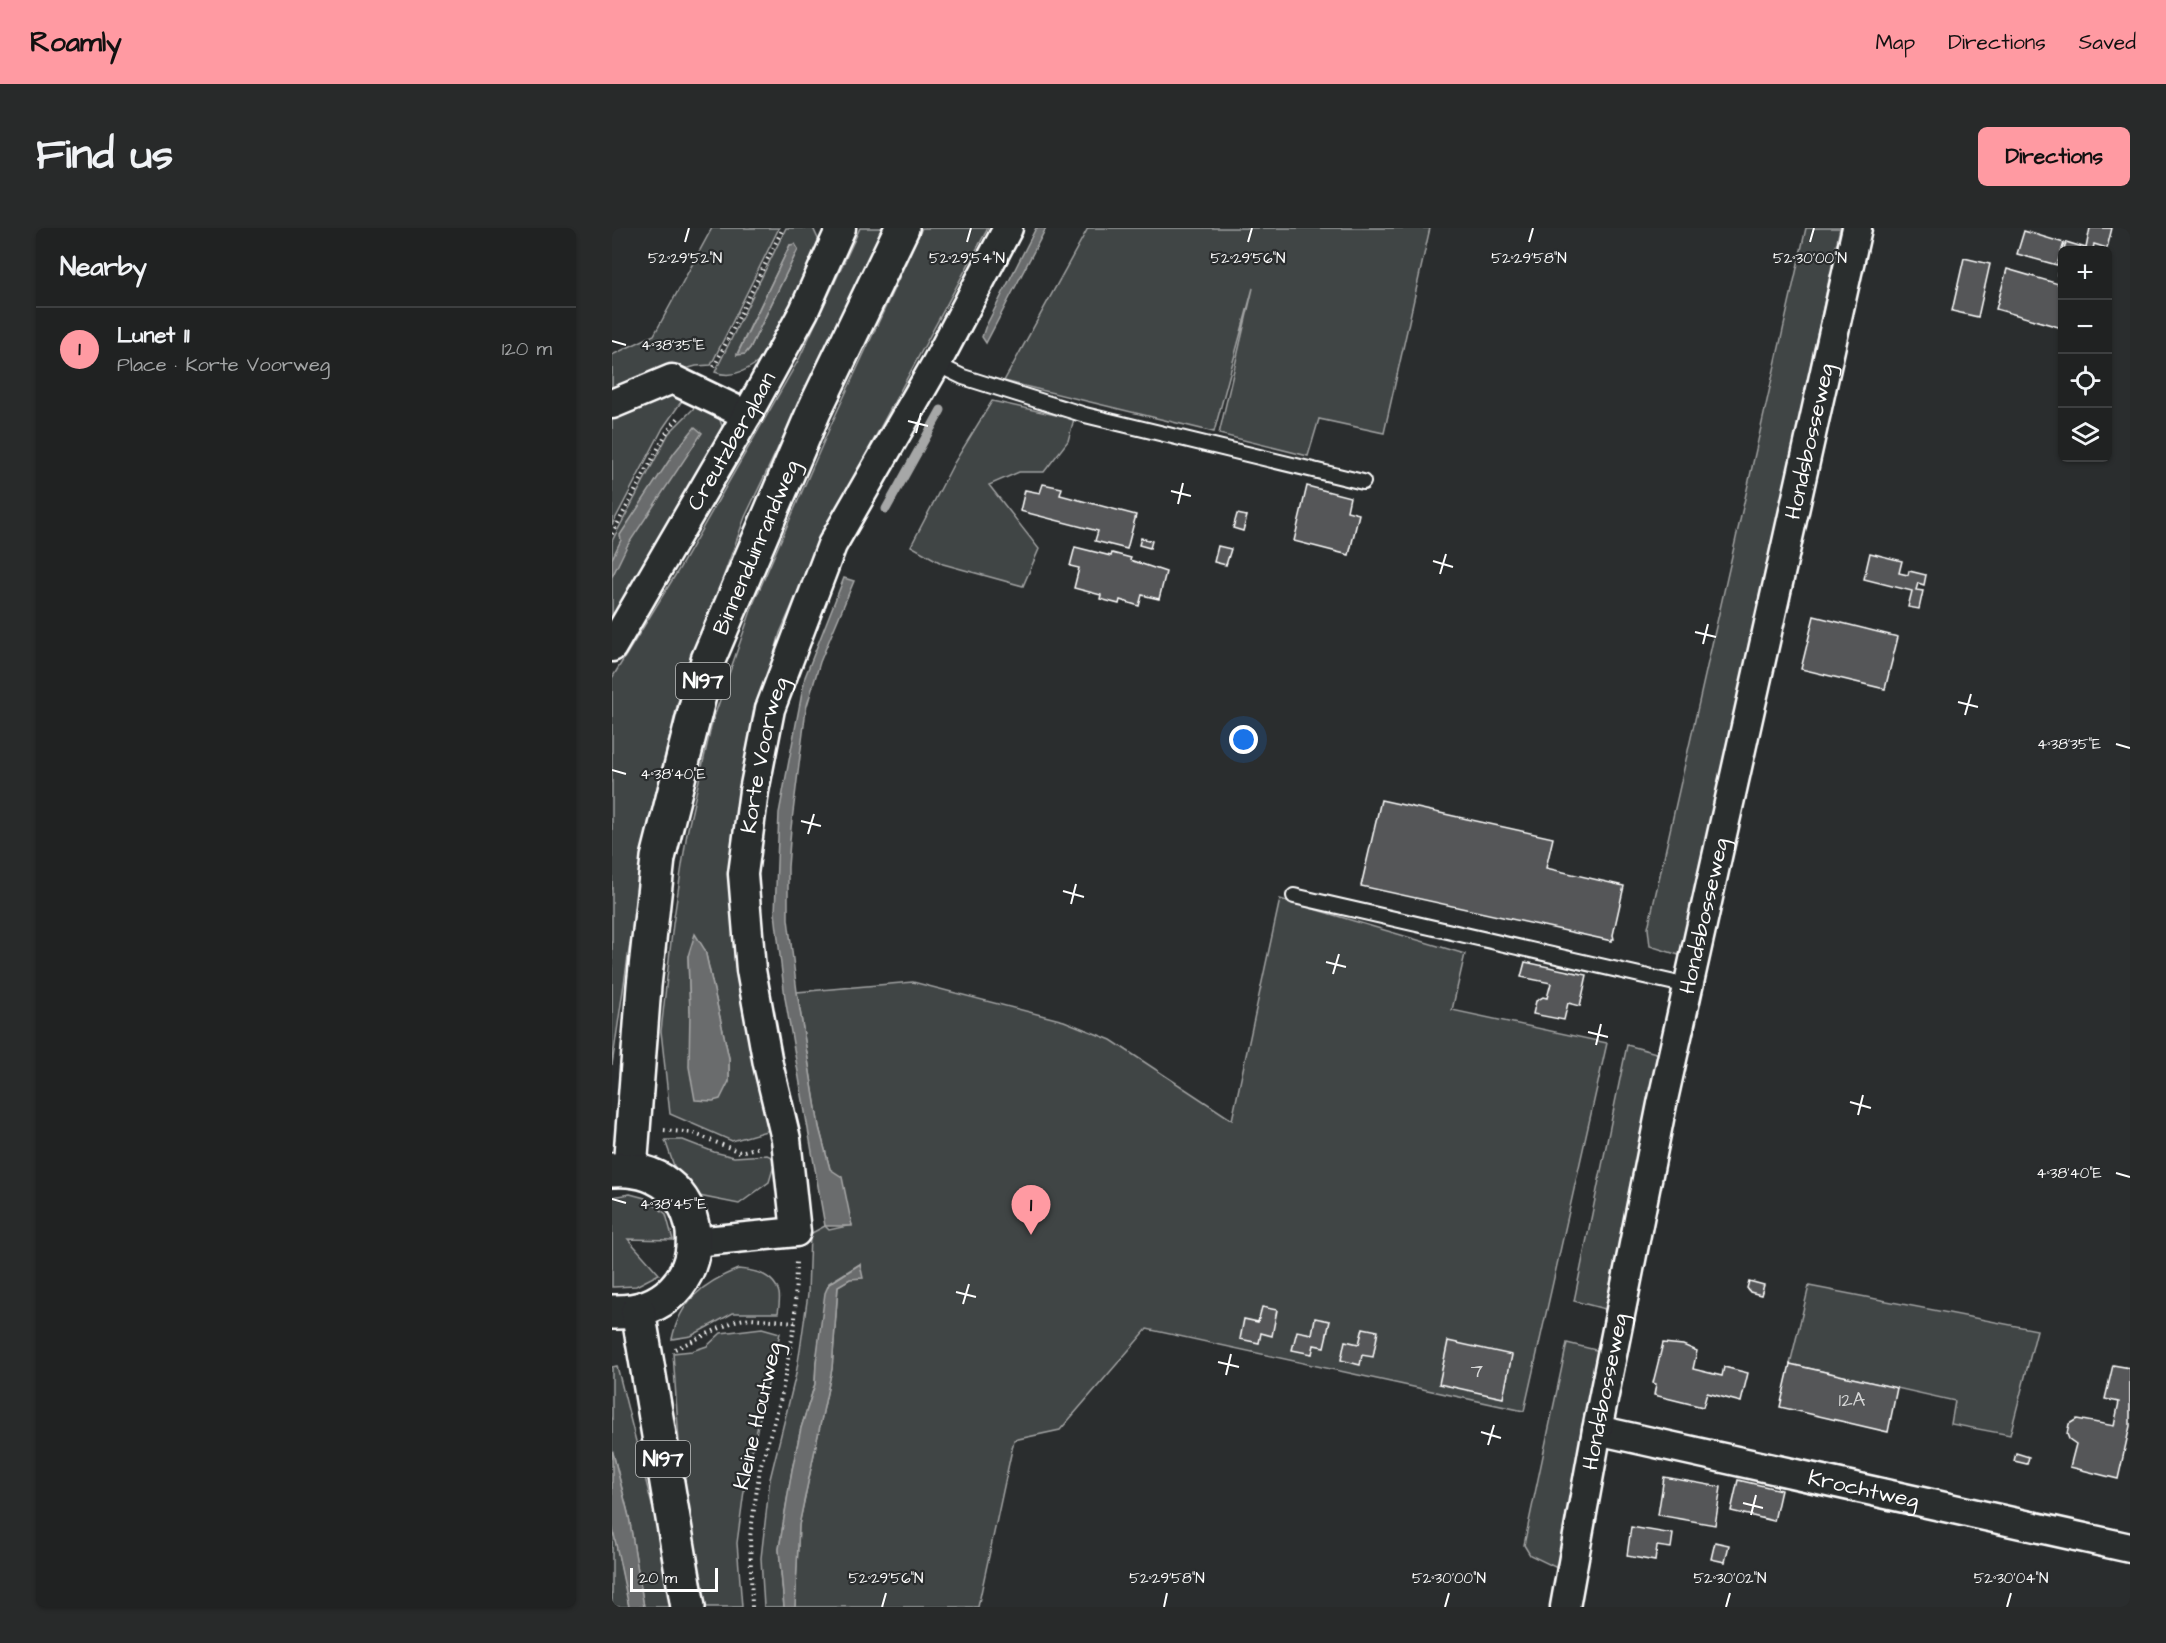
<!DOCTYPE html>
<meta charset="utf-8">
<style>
:root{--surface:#202222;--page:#282a2a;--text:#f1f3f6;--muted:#a2a4a5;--line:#3d3f40;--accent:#ff9aa2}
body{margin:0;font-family:"Architects Daughter",sans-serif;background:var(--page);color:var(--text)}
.controls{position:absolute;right:18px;top:18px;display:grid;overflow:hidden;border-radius:9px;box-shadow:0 2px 4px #0004}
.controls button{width:54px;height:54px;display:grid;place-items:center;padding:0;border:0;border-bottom:2px solid var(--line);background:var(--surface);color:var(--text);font:30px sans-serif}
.scale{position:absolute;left:18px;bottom:15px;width:88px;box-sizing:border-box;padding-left:6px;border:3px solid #fff;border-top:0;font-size:16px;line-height:21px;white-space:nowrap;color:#fff;-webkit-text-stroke:4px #2a2d2e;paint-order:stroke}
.you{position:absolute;left:632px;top:512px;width:21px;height:21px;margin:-15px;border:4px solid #fff;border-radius:50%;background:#1a73e8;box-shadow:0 0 0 9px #1a73e833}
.badge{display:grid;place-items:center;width:39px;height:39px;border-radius:50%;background:var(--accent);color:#111;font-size:20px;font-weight:700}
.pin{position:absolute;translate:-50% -50px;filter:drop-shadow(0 2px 3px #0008)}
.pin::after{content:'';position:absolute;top:32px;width:21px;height:18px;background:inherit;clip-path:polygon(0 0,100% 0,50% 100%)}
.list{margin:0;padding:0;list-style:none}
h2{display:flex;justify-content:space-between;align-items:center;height:78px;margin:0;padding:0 24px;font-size:26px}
h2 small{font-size:20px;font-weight:400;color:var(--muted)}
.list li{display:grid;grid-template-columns:39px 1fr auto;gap:18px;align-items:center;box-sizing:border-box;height:84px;padding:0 24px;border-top:2px solid var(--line)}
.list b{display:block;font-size:22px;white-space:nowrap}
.list p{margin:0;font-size:20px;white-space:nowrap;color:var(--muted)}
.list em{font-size:20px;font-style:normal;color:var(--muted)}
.icon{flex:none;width:33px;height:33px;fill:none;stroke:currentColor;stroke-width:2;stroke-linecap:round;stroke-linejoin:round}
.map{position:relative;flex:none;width:1518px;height:1379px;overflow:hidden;border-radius:9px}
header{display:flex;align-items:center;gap:36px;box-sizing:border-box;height:84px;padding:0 30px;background:var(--accent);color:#111}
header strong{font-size:28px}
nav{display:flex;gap:33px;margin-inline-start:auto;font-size:21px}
.intro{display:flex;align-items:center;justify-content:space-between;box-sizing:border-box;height:144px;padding:0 36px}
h1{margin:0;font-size:42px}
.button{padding:15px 27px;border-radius:9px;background:var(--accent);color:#111;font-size:21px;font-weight:700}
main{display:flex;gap:36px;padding:0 36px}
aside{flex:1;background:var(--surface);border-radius:9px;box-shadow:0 2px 4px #0004}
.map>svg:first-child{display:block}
</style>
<header>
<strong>Roamly</strong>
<nav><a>Map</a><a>Directions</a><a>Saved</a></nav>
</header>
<div class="intro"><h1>Find us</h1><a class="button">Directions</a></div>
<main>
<aside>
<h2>Nearby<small></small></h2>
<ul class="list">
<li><span class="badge">1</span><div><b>Lunet 11</b><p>Place · Korte Voorweg</p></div><em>120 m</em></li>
</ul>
</aside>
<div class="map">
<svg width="1518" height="1379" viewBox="0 0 1518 1379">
<rect width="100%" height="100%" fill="#2a2d2e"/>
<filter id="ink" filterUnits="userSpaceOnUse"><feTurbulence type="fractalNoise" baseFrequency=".0167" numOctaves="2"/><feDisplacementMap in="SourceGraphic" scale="12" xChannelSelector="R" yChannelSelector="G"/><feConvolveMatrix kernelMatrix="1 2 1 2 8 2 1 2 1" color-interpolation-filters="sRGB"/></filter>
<g filter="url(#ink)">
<path fill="#414445" stroke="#a0a2a2" stroke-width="1.5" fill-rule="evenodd" d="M100 0H167L99 137 84 138 0 161V127L42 107Z
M174 0H201L208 15 155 128C140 139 122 152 103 144ZM178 17 186 21 138 120 133 126H125Z
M248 0H271L133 289 66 474 35 600 0 837V450L67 341 187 131Z
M310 0H376L212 304 168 405 139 511 126 593 158 902 120 913 58 886 49 803 61 696 75 605 100 495 142 374 218 199ZM93 722 117 830V853L78 783 76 728Z
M476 0H818L772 205 707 191 696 228 607 206 641 60 602 204 392 153Z
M1194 0H1228L1135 437 1070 728 1038 718 1036 700Z
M55 162 74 167 51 200 0 297V185Z
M380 173 462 191 456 213 432 244H407L377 257 427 321 411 358 331 336 299 318 342 235Z
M84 178 106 186 110 198 106 219 0 401V313L57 205Z
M668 671 853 726 840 782 995 815 912 1183 535 1101 448 1202 402 1212 366 1379H183L187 1297 220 1141 226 1058 238 1051 248 1036 217 1055 204 1134 203 1156 189 1200 180 1242 167 1321 172 1379H152L149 1330 158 1251 184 1146 188 1122 196 1066 198 1006 213 998 217 1002 240 997 218 941 207 899 185 764 301 754 452 793 499 812 620 892Z
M1015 817 1048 826 997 1082 962 1073Z
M53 912H71L102 924 122 929 155 927 164 931 157 954 127 976 87 968 62 938Z
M18 966 33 970 54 986 61 1012 16 1011 47 1046 24 1058 0 1059V969Z
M126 1041C142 1042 162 1046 167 1065 168 1070 167 1079 166 1085H121L79 1108 60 1111C68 1073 91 1055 126 1041Z
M1197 1058 1425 1102 1398 1207 1339 1196 1343 1173 1178 1136Z
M150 1100 168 1105 134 1248 125 1315 130 1379H91L68 1229 61 1125 80 1123 95 1118 109 1105Z
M955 1115 988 1123 945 1340 918 1327 912 1317Z
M5 1138 48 1309 60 1379H32L17 1289 0 1221V1139Z
M0 1297 16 1371 17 1379H0Z"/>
<path fill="#6a6c6d" stroke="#a6a7a7" stroke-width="1.5" d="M424 0H434L374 115 370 109 373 100Z
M183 16 186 21 138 120 133 126 125 127 178 17Z
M83 199 90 205 15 318 0 349V331L9 312 8 307 62 225Z
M232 350 242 353 208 434 194 481 179 600 176 639V691L185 764 207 899 218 941 230 949 240 998H213L173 770 163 685 167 585 193 449Z
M83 706 93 722 117 830V853L108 871 101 873 83 872 77 839 78 783 76 728Z
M248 1036 251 1050 238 1051 226 1058 220 1141 187 1297 183 1379H172L167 1321 180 1242 189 1200 203 1156 204 1134 213 1065 217 1056Z
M0 1221 17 1289 32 1379H17L0 1297Z"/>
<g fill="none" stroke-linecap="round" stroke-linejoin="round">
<path stroke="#a6a7a7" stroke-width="9" d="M274 281 329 182"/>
</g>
<path fill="#555758" stroke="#fff" stroke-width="1.5" d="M1478 0H1500L1495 20 1482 16 1481 21 1485 22H1452L1454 14 1474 20Z
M1412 3 1452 15 1445 37 1405 26Z
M1450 27V48L1445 47Z
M1352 30 1378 36 1366 89 1340 83Z
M1395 41 1450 57V100L1384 81Z
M431 256 450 260 448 267 524 287 515 321 483 313 486 303 408 283 413 262 428 265Z
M695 258 738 269 735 283 747 286 737 327 682 313Z
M625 286 635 288 631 303 621 300Z
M529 310 540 313 538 320 527 317Z
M606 318 619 321 614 337 602 334Z
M463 319 499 328 500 325 519 330 518 332 554 344 547 371 530 367 527 378 508 372 507 376 488 371 489 367 462 360 467 340 458 338Z
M1258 325 1290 333 1287 345 1296 347 1297 343 1314 347 1312 357 1306 355 1304 362 1311 363 1307 381 1296 379 1300 363 1252 351Z
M1202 388 1286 409 1273 461 1189 441Z
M769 572 941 610 934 640 1012 658 1001 707 1002 711H1000V713L749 658Z
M913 734 975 747 968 778 956 775 952 792 921 786 924 773 931 769 935 770 939 755 909 749Z
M1137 1053 1152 1057 1149 1067 1138 1064 1135 1060Z
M650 1079 665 1082 660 1108 649 1105 647 1115 628 1111 632 1091 646 1094Z
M703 1090 718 1093 712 1119 702 1117 700 1126 680 1122 685 1103 700 1106Z
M751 1100 766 1103 761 1129 750 1127 748 1137 729 1132 733 1113 747 1116Z
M836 1113 900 1127 891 1170 827 1156Z
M1051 1115 1071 1117 1085 1123 1081 1141 1110 1148 1112 1139 1136 1145 1129 1174 1095 1165 1091 1179 1042 1167 1044 1156 1041 1155Z
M1178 1136 1285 1160 1276 1204 1168 1179Z
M1501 1137 1518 1140V1198L1506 1251 1458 1239 1464 1216 1457 1211 1455 1206 1457 1196 1465 1191 1502 1198 1507 1174 1493 1171Z
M1404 1225 1417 1229 1415 1236 1402 1233Z
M1052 1249 1109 1259 1103 1297 1046 1287Z
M1126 1252 1169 1262 1162 1293 1119 1283Z
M1019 1299 1061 1306 1059 1320 1045 1318 1043 1333 1015 1328Z
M1103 1314 1117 1317 1113 1334 1099 1331Z"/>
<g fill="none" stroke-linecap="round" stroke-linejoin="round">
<defs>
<path id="service" d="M324 136 351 149 473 187 751 254
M682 668 1076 758"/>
<g id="minor">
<path d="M0 176 60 151 135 187"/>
<path id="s1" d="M0 419 135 187 192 83 229 0"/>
<path id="s2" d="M83 1014 184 1004 174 911 156 836 139 742 131 646 142 563 158 481 220 317 324 136 396 0"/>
<path id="s3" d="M985 1202 1518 1320"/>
<path id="s4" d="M953 1379 985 1202 1050 876 1245 0"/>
</g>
<g id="primary">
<path id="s5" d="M18 941 32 758 46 630 96 432 202 183 290 0"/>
<path d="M0 942C108 934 109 1088 0 1084"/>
<path d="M26 1083 76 1379"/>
</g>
</defs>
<use href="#service" stroke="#fff" stroke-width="18"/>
<use href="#minor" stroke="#fff" stroke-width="33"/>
<use href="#primary" stroke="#fff" stroke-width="38"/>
<path stroke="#fff" stroke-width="4" stroke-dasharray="1.5 4.5" stroke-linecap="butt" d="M102 139 171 0
M0 306 56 202 69 187
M52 902 81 905 128 924 148 919
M63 1121 123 1093 138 1090 183 1094
M140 1379 138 1309 148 1240 169 1170 183 1094 184 1031"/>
<use href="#service" stroke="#2a2d2e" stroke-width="14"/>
<use href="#minor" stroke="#2a2d2e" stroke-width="28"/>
<use href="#primary" stroke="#2a2d2e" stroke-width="33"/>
</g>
</g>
<path fill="none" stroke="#fff" stroke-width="2" d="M73 14 77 0M355 14 359 0M636 14 640 0M917 14 921 0M1198 14 1202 0M0 113 14 117M296 193 316 198M304 205 309 185M559 263 579 268M566 276 571 255M821 333 841 339M828 346 834 326M1083 404 1104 409M1091 416 1096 396M1346 474 1366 479M1353 487 1359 466M1504 516 1518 520M0 542 14 546M189 593 209 598M196 606 202 586M451 663 472 669M459 676 464 656M714 734 734 739M721 746 727 726M976 804 996 809M984 817 989 796M1238 874 1259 880M1246 887 1251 867M1504 945 1518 949M0 971 14 975M344 1064 364 1069M351 1076 357 1056M606 1134 627 1139M614 1147 619 1126M869 1204 889 1210M876 1217 882 1197M1131 1275 1151 1280M1139 1287 1144 1267M270 1379 274 1365M552 1379 555 1365M833 1379 837 1365M1114 1379 1118 1365M1395 1379 1399 1365"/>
<g text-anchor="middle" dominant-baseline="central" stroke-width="4.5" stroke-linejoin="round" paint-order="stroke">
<g font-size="20" fill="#d4d5d5">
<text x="865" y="1143">7</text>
<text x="1240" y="1172">12A</text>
</g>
<g fill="#2a2d2e" stroke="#bfc0c0" stroke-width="1.5">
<rect x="64" y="435" width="54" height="36" rx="4.5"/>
<rect x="24" y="1213" width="54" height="36" rx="4.5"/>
</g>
<g font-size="21" font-weight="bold" fill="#fff">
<text x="91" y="453">N197</text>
<text x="51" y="1231">N197</text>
</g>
<g font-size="22" fill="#fff" stroke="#2a2d2e">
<text stroke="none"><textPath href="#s1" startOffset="238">Creutzberglaan</textPath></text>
<text stroke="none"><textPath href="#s4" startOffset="1191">Hondsbosseweg</textPath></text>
<text stroke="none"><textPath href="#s5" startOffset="639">Binnenduinrandweg</textPath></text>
<text stroke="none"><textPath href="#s2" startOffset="585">Korte Voorweg</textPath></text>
<text stroke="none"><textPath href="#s4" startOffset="705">Hondsbosseweg</textPath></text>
<text stroke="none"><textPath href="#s4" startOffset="219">Hondsbosseweg</textPath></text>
<text transform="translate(146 1188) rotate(-77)">Kleine Houtweg</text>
<text stroke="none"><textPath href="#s3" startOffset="273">Krochtweg</textPath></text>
</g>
</g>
<g font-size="15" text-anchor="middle" fill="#fff" stroke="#2a2d2e" stroke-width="4.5" stroke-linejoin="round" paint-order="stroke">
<text x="73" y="35">52°29'52"N</text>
<text x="355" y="35">52°29'54"N</text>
<text x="636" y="35">52°29'56"N</text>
<text x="917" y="35">52°29'58"N</text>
<text x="1198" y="35">52°30'00"N</text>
<text x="61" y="122">4°38'35"E</text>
<text x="1457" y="521">4°38'35"E</text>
<text x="61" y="551">4°38'40"E</text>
<text x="1457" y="950">4°38'40"E</text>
<text x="61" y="981">4°38'45"E</text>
<text x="274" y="1355">52°29'56"N</text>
<text x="555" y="1355">52°29'58"N</text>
<text x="837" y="1355">52°30'00"N</text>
<text x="1118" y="1355">52°30'02"N</text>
<text x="1399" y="1355">52°30'04"N</text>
</g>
</svg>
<div class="controls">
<button>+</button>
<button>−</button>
<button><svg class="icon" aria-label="locate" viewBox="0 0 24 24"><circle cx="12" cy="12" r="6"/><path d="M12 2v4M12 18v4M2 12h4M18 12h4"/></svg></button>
<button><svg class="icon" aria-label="layers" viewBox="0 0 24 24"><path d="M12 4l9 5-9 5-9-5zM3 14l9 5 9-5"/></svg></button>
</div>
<div class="scale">20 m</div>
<div class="you"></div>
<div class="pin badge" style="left:419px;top:1007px">1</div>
</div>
</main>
